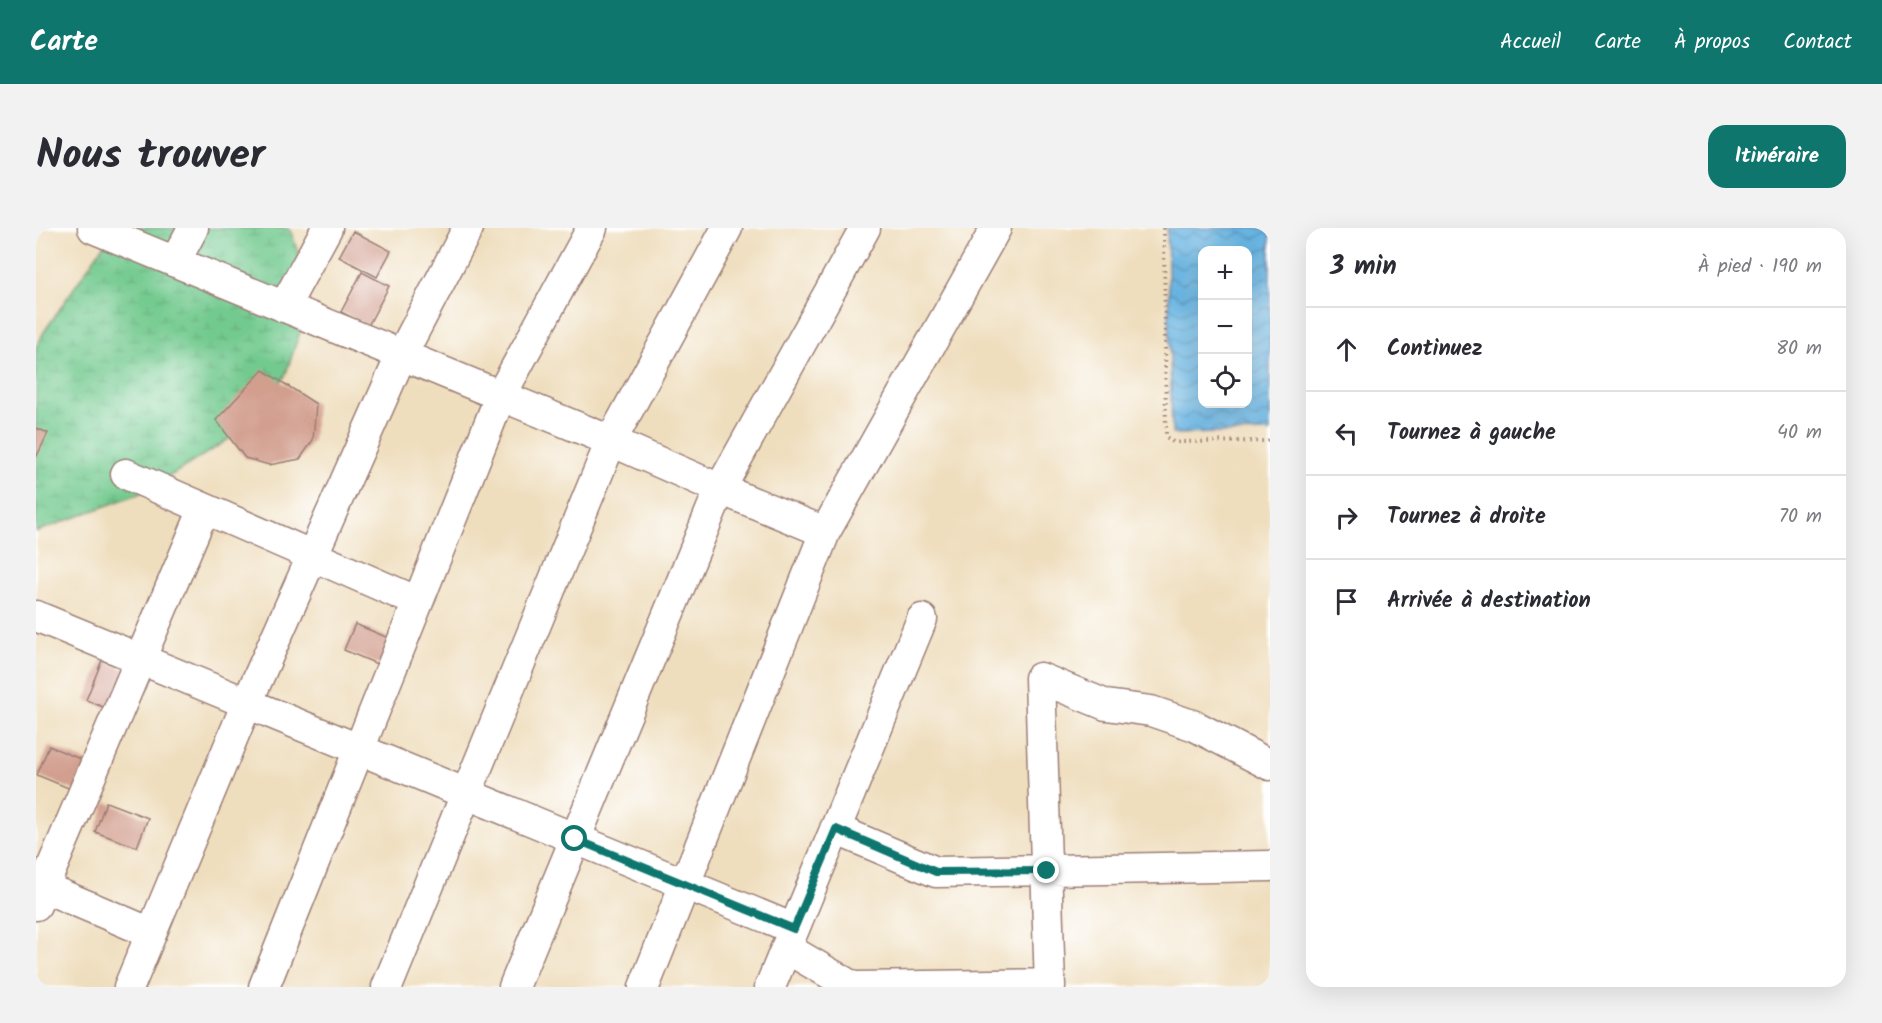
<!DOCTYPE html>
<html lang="fr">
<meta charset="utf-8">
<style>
:root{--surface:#fff;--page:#f2f2f3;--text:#2b2b33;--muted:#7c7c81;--line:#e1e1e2;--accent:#0f766e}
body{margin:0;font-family:Kalam,sans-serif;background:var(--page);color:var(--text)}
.controls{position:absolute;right:18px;top:18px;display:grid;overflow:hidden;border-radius:12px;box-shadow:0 6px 24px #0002}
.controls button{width:54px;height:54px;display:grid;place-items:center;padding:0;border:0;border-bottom:2px solid var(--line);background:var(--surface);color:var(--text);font:30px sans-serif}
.stop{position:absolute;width:18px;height:18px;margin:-14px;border:4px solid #0f766e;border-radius:50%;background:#fff}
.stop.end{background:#0f766e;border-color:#fff;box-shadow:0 2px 6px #0008}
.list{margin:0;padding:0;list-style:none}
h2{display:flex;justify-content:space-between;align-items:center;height:78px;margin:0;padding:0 24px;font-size:26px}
h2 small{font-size:20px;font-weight:400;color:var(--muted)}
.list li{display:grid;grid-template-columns:39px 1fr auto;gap:18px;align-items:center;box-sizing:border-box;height:84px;padding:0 24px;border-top:2px solid var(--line)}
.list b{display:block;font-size:22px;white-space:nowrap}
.list em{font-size:20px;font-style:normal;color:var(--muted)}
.icon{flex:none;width:33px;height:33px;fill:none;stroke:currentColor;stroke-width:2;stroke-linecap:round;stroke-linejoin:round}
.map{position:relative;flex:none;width:1234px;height:759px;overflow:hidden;border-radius:18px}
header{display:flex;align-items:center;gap:36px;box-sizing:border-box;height:84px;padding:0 30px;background:var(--accent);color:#fff}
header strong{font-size:28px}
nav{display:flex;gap:33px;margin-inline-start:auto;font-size:21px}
.intro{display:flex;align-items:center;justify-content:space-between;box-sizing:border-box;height:144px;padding:0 36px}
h1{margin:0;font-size:42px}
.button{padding:15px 27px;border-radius:18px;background:var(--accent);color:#fff;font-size:21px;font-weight:700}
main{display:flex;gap:36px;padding:0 36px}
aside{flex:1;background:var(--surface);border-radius:18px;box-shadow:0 6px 24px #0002}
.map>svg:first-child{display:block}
</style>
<header>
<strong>Carte</strong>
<nav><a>Accueil</a><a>Carte</a><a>À propos</a><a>Contact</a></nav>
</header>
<div class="intro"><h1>Nous trouver</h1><a class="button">Itinéraire</a></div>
<main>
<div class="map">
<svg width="1234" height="759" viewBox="0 0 1234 759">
<defs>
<pattern id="wetland-marsh" width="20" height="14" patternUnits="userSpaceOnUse" patternTransform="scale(1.5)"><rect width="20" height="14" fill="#73ca8f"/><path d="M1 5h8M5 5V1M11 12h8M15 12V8" fill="none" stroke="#65ad7c"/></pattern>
<pattern id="water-waves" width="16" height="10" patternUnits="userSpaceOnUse" patternTransform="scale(1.5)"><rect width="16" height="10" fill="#67b4e1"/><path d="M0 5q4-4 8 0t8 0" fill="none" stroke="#5792b7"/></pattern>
</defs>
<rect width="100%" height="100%" fill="#fff"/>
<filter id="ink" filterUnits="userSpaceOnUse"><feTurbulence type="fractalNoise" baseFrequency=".0167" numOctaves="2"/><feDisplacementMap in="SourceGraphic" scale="12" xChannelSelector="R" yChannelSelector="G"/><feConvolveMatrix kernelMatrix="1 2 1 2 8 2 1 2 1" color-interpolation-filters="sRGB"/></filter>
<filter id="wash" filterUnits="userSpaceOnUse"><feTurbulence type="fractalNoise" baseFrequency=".008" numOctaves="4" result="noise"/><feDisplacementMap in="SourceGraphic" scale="24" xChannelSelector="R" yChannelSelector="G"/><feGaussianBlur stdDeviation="1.35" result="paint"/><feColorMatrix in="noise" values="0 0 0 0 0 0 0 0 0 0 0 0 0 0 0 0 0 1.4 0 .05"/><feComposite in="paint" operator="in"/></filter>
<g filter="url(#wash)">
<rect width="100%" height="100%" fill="#efdebe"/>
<path fill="url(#wetland-marsh)" stroke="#5e745d" stroke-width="1.5" d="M79 0H251L255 4 269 46 266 98 249 148 206 203 110 263 0 304V119L8 104Z"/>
<path fill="url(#water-waves)" stroke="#586a86" stroke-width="1.5" fill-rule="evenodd" d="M1131 0H1234V204L1136 206ZM1166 22H1212V176H1166Z"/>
<g id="blocks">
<path fill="#d29e8e" d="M317 3 355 23 341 49 303 29Z
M326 44 353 58 332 98 305 84Z
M227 142 280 176 277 212 264 231 233 237 209 230 180 192Z
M0 200 12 205 0 230Z
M319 396 360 413 348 439 308 422Z
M66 432 95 444 79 484 50 472Z
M13 518 54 535 42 564 1 547Z
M70 574 112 590 101 619 59 604Z"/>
</g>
</g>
<g filter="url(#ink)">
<use href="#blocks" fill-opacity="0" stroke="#9c7e74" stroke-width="1.5"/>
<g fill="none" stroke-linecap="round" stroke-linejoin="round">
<defs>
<path id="minor" d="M57 0 575 213 684 261 789 304
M139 34 157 0
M248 79 291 0
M90 246 382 374
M0 388 758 701
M799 601 900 644 1234 638
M0 656 115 705
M0 677 168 281
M750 720 817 759
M93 759 211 475 365 128 432 0
M228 759 464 169 556 0
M351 759 575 213 691 0
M478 759 684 261 829 0
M608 759 789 304 960 0
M734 759 886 391
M821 759 1014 756
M1014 759 1004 450 1070 477 1115 483 1159 498 1234 537"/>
</defs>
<use href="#minor" stroke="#9c7e74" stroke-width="33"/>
<path stroke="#9c7e74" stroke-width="4" stroke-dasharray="1.5 4.5" stroke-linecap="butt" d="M1128 0 1130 209 1137 214 1234 213"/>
<use href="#minor" stroke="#fff" stroke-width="30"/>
</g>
</g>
<g fill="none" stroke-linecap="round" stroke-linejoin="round" filter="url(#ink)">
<path stroke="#0f766e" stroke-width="8" d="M539 611 758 701 800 601 900 644 1011 643"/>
</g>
</svg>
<div class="controls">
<button>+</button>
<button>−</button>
<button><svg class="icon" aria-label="locate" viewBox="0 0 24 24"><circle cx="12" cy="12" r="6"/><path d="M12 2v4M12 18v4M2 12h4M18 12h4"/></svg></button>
</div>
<div class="stop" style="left:539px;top:611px"></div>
<div class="stop end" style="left:1011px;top:643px"></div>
</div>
<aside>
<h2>3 min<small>À pied · 190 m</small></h2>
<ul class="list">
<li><svg class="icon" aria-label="ahead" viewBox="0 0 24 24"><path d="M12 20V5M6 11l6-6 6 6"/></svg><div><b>Continuez</b></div><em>80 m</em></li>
<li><svg class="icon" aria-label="left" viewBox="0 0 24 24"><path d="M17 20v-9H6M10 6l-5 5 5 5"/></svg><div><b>Tournez à gauche</b></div><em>40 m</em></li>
<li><svg class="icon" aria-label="right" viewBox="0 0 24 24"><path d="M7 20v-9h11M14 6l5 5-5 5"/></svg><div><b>Tournez à droite</b></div><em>70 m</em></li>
<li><svg class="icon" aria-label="arrive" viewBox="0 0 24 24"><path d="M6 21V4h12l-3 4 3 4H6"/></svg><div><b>Arrivée à destination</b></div></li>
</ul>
</aside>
</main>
